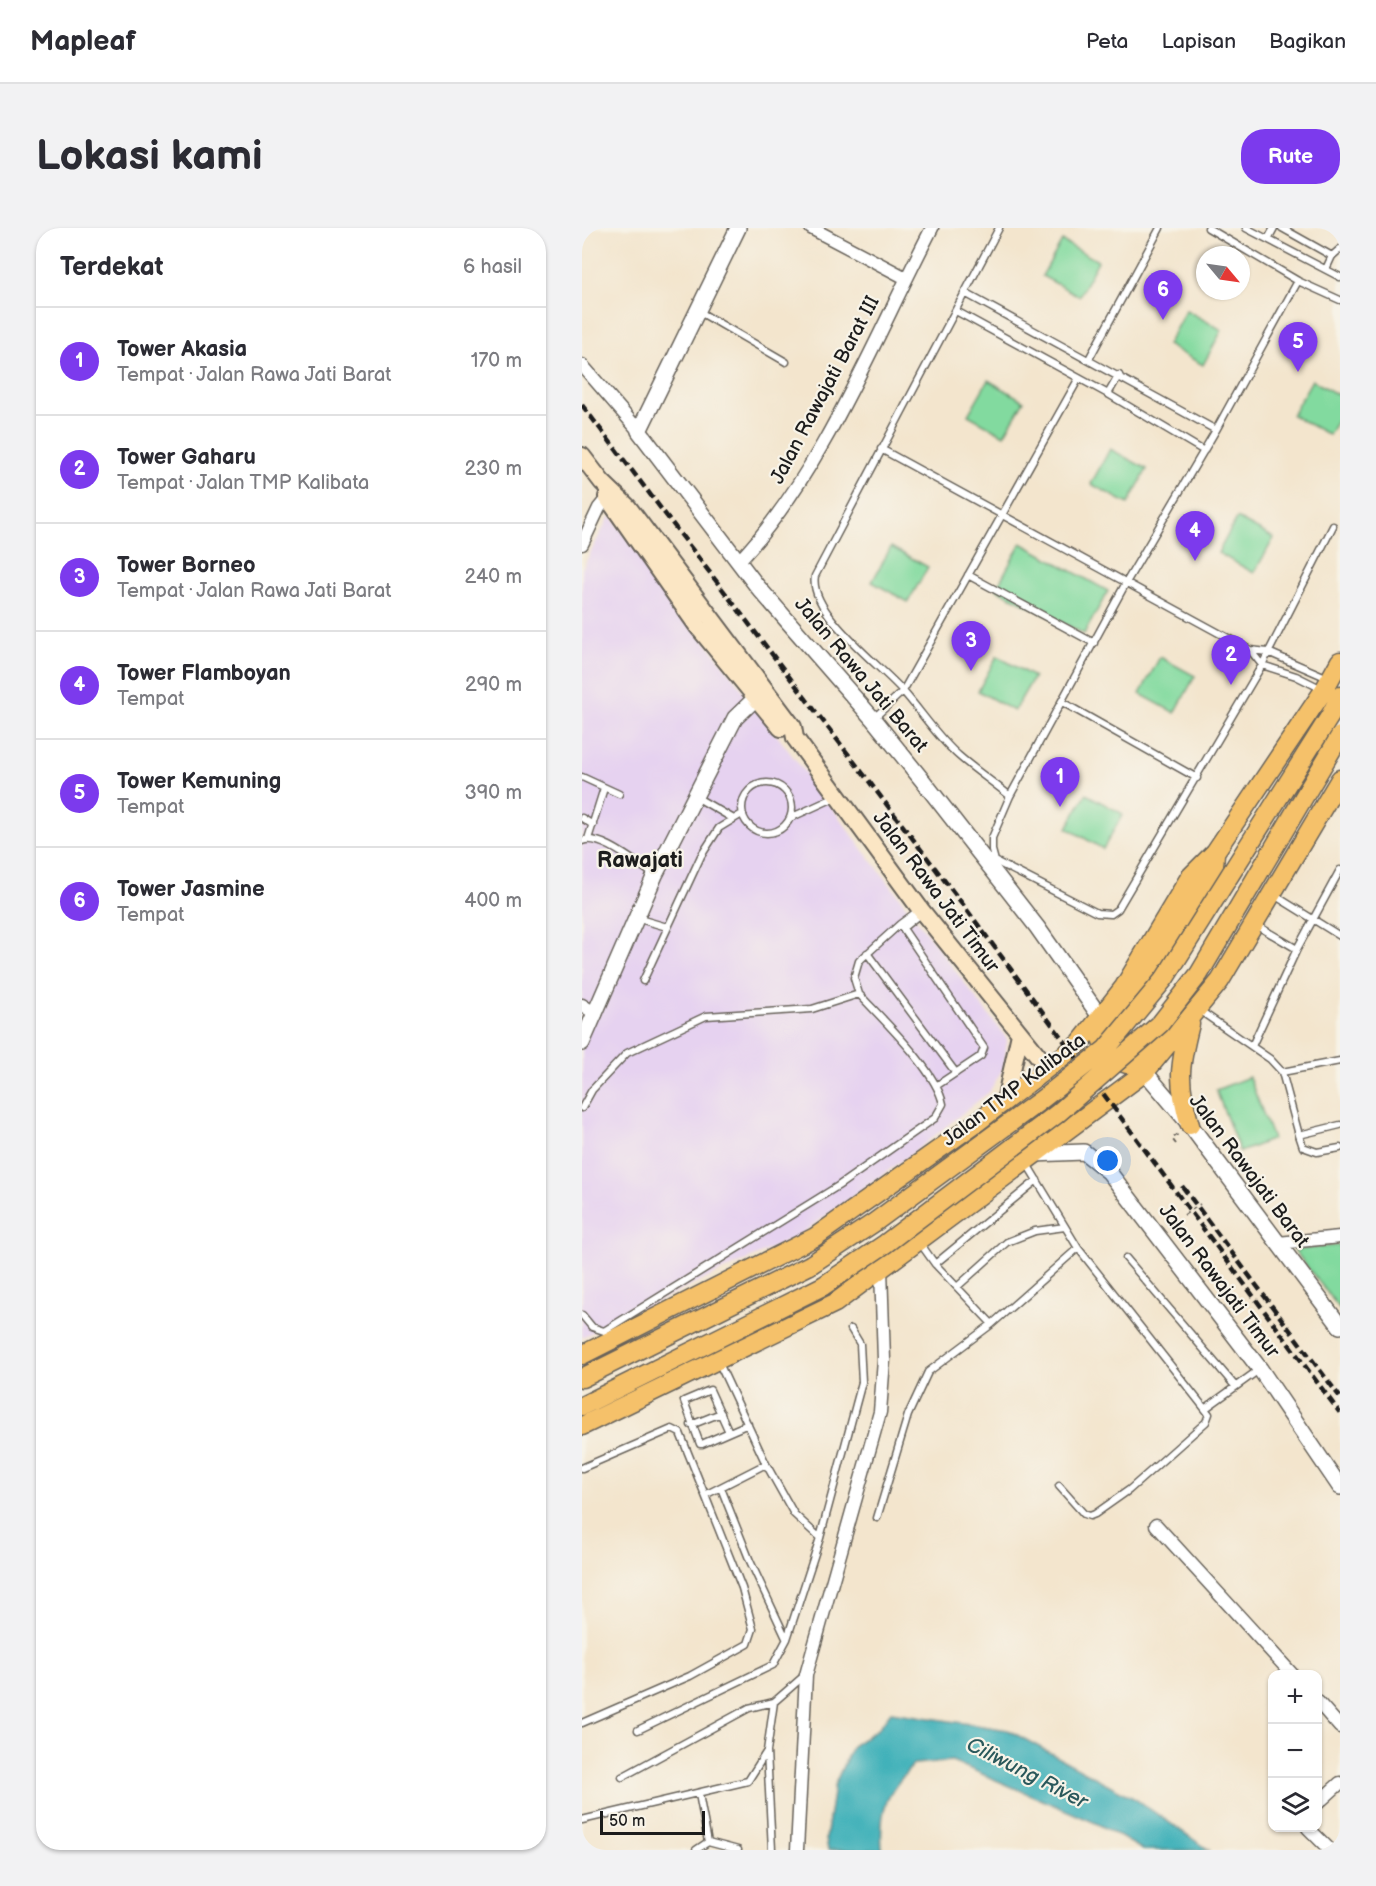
<!DOCTYPE html>
<html lang="id">
<meta charset="utf-8">
<style>
:root{--surface:#fff;--page:#f2f2f3;--text:#2b2b33;--muted:#7c7c81;--line:#e1e1e2;--accent:#7c3aed}
body{margin:0;font-family:"Balsamiq Sans",sans-serif;background:var(--page);color:var(--text)}
.controls{position:absolute;right:18px;bottom:18px;display:grid;overflow:hidden;border-radius:12px;box-shadow:0 2px 4px #0004}
.controls button{width:54px;height:54px;display:grid;place-items:center;padding:0;border:0;border-bottom:2px solid var(--line);background:var(--surface);color:var(--text);font:30px sans-serif}
.compass{position:absolute;left:614px;top:18px;width:54px;height:54px;border-radius:50%;background:var(--surface);box-shadow:0 2px 4px #0004;rotate:119deg}
.scale{position:absolute;left:18px;bottom:15px;width:105px;box-sizing:border-box;padding-left:6px;border:3px solid #1c1c1c;border-top:0;font-size:16px;line-height:21px;white-space:nowrap;color:#1c1c1c;-webkit-text-stroke:4px #f7f3e8;paint-order:stroke}
.you{position:absolute;left:526px;top:933px;width:21px;height:21px;margin:-15px;border:4px solid #fff;border-radius:50%;background:#1a73e8;box-shadow:0 0 0 9px #1a73e833}
.badge{display:grid;place-items:center;width:39px;height:39px;border-radius:50%;background:var(--accent);color:#fff;font-size:20px;font-weight:700}
.pin{position:absolute;translate:-50% -50px;filter:drop-shadow(0 2px 3px #0008)}
.pin::after{content:'';position:absolute;top:32px;width:21px;height:18px;background:inherit;clip-path:polygon(0 0,100% 0,50% 100%)}
.list{margin:0;padding:0;list-style:none}
h2{display:flex;justify-content:space-between;align-items:center;height:78px;margin:0;padding:0 24px;font-size:26px}
h2 small{font-size:20px;font-weight:400;color:var(--muted)}
.list li{display:grid;grid-template-columns:39px 1fr auto;gap:18px;align-items:center;box-sizing:border-box;height:108px;padding:0 24px;border-top:2px solid var(--line)}
.list b{display:block;font-size:22px;white-space:nowrap}
.list p{margin:0;font-size:20px;white-space:nowrap;color:var(--muted)}
.list em{font-size:20px;font-style:normal;color:var(--muted)}
.icon{flex:none;width:33px;height:33px;fill:none;stroke:currentColor;stroke-width:2;stroke-linecap:round;stroke-linejoin:round}
.map{position:relative;flex:none;width:758px;height:1622px;overflow:hidden;border-radius:24px}
header{display:flex;align-items:center;gap:36px;box-sizing:border-box;height:84px;padding:0 30px;background:var(--surface);border-bottom:2px solid var(--line)}
header strong{font-size:28px}
nav{display:flex;gap:33px;margin-inline-start:auto;font-size:21px}
.intro{display:flex;align-items:center;justify-content:space-between;box-sizing:border-box;height:144px;padding:0 36px}
h1{margin:0;font-size:42px}
.button{padding:15px 27px;border-radius:24px;background:var(--accent);color:#fff;font-size:21px;font-weight:700}
main{display:flex;gap:36px;padding:0 36px}
aside{flex:1;background:var(--surface);border-radius:24px;box-shadow:0 2px 4px #0004}
.map>svg:first-child{display:block}
</style>
<header>
<strong>Mapleaf</strong>
<nav><a>Peta</a><a>Lapisan</a><a>Bagikan</a></nav>
</header>
<div class="intro"><h1>Lokasi kami</h1><a class="button">Rute</a></div>
<main>
<aside>
<h2>Terdekat<small>6 hasil</small></h2>
<ul class="list">
<li><span class="badge">1</span><div><b>Tower Akasia</b><p>Tempat · Jalan Rawa Jati Barat</p></div><em>170 m</em></li>
<li><span class="badge">2</span><div><b>Tower Gaharu</b><p>Tempat · Jalan TMP Kalibata</p></div><em>230 m</em></li>
<li><span class="badge">3</span><div><b>Tower Borneo</b><p>Tempat · Jalan Rawa Jati Barat</p></div><em>240 m</em></li>
<li><span class="badge">4</span><div><b>Tower Flamboyan</b><p>Tempat</p></div><em>290 m</em></li>
<li><span class="badge">5</span><div><b>Tower Kemuning</b><p>Tempat</p></div><em>390 m</em></li>
<li><span class="badge">6</span><div><b>Tower Jasmine</b><p>Tempat</p></div><em>400 m</em></li>
</ul>
</aside>
<div class="map">
<svg width="758" height="1622" viewBox="0 0 758 1622">
<rect width="100%" height="100%" fill="#f7f3e8"/>
<filter id="ink" filterUnits="userSpaceOnUse"><feTurbulence type="fractalNoise" baseFrequency=".0167" numOctaves="2"/><feDisplacementMap in="SourceGraphic" scale="12" xChannelSelector="R" yChannelSelector="G"/><feConvolveMatrix kernelMatrix="1 2 1 2 8 2 1 2 1" color-interpolation-filters="sRGB"/></filter>
<filter id="wash" filterUnits="userSpaceOnUse"><feTurbulence type="fractalNoise" baseFrequency=".008" numOctaves="4" result="noise"/><feDisplacementMap in="SourceGraphic" scale="24" xChannelSelector="R" yChannelSelector="G"/><feGaussianBlur stdDeviation="1.35" result="paint"/><feColorMatrix in="noise" values="0 0 0 0 0 0 0 0 0 0 0 0 0 0 0 0 0 1.4 0 .05"/><feComposite in="paint" operator="in"/></filter>
<g filter="url(#wash)">
<rect width="100%" height="100%" fill="#f3e5cd"/>
<path fill="#e6d2f0" d="M28 287 425 811 422 839 407 864 336 921 216 1008 0 1109V341Z"/>
<path fill="#82da9f" stroke="#4f7b5e" stroke-width="1.5" d="M480 13 516 33 497 68 460 48Z
M604 82 640 102 621 137 585 117Z
M406 152 442 173 422 207 386 187Z
M730 152 758 168V187L747 207 710 187Z
M528 221 565 241 546 276 509 256Z
M655 290 692 310 672 345 636 325Z
M439 315 526 363 502 406 414 361Z
M309 319 346 339 326 374 290 354Z
M415 428 452 449 432 483 396 463Z
M578 429 613 448 593 485 558 466Z
M504 566 541 586 521 621 485 600Z
M667 849 691 911 658 924 634 862Z
M758 1017V1081L712 1022Z"/>
<path fill="#40b1b9" stroke="#2e666a" stroke-width="1.5" d="M309 1484 426 1502 553 1571 627 1622H561L516 1596 370 1533 332 1536C304 1566 297 1580 300 1622H246L244 1611 252 1558 270 1518 296 1501Z"/>
</g>
<g filter="url(#ink)">
<g fill="none" stroke-linecap="round" stroke-linejoin="round">
<defs>
<path id="service" d="M417 0 233 348C226 384 297 436 320 462 339 483 355 509 377 528 393 542 411 554 428 568
M626 0 716 53 758 72
M664 0 758 49
M700 0 750 28
M686 11 692 0
M744 41 750 28 758 21
M716 53 634 202 545 353 428 568 410 610V622L413 633 515 685 529 686 536 681 680 437 751 298
M383 65 634 202
M116 83 204 134
M374 83 526 166 622 223
M507 131 578 0
M526 166 537 147
M299 221 668 422 680 437 714 448 740 461
M386 347 512 415
M668 422 686 424 746 450
M480 474 615 550
M292 490 321 463 497 150
M0 549 37 566
M160 580a25 25 0 1 1 50 0a25 25 0 1 1-50 0Z
M114 569 150 590
M0 590 11 597
M208 590 254 569
M6 611 22 560
M0 613C19 605 56 637 73 647
M692 667 758 708
M54 690 85 699
M318 696 337 682
M674 697 715 721
M322 699 338 686
M285 725 374 845
M61 753 119 628 137 600 160 586
M277 766 272 750 277 733 318 696 402 820 399 828 354 858
M617 782 688 831 700 844 717 907 758 897
M670 818 715 721 758 642
M700 844 758 833
M0 880 10 862 45 825 124 788 230 781 277 766C301 792 354 842 361 876L353 890 256 958 22 1103 10 1099 0 1087
M717 907 721 919 735 924 758 920
M445 936 496 1020 627 1186 624 1194 547 1262 513 1286 508 1288 502 1286 477 1258
M338 1015 353 1036 410 1096
M544 1030 653 1158
M353 1036 455 952
M375 1059 425 1014 453 1003 483 999
M136 1133 184 1236 212 1286 238 1310 280 1154 278 1116 269 1101
M624 1180 678 1141
M109 1197 139 1185
M147 1204 128 1162 102 1173 118 1216H120L166 1196
M0 1240 90 1201 98 1205 123 1267
M139 1260 168 1333 204 1410
M295 1290 326 1187 346 1144 410 1096 496 1020
M0 1495 108 1448 166 1416 171 1401 160 1360 123 1267 184 1236
M56 1502 191 1437 205 1411 238 1310
M185 1523 190 1622
M40 1549 167 1480 192 1474
M117 1566 126 1614 156 1622
M0 1592 166 1553 185 1523 192 1474 223 1447
M114 1622 126 1614"/>
<path id="minor" d="M229 0 324 50
M0 137 57 203
M0 316 17 280 31 263
M157 333C241 244 293 109 350 0
M0 777 14 786
M696 1015 758 1009
M574 1297 710 1446
M736 1474 758 1499
M736 1575 758 1555
M726 1600 748 1622
M215 1622 224 1447 298 1184 302 1132 299 1041"/>
<path id="tertiary" d="M156 0 57 203 175 358 291 491 341 553 455 699 519 790
M0 815 73 647 153 490 181 463
M563 844 608 897 758 1098
M451 926 502 924 527 944 678 1141 758 1259"/>
<path id="secondary" d="M0 228 20 254 46 279 211 499 213 510 339 682 466 840
M25 269 116 399 199 500
M423 873 438 806"/>
<path id="primary" d="M748 488 758 468
M608 796C597 839 595 854 608 897
M589 803 545 836C532 833 520 821 519 807L598 697 632 638 633 626
M0 1127 233 1009 394 895 498 815 542 759 608 649 633 624 742 462 758 433
M0 1150 228 1037
M0 1178 241 1058
M0 1198 253 1075 563 844 638 753 758 551"/>
</defs>
<use href="#service" stroke="#67625a" stroke-width="9"/>
<use href="#minor" stroke="#67625a" stroke-width="15"/>
<use href="#tertiary" stroke="#67625a" stroke-width="18"/>
<use href="#secondary" stroke="#67625a" stroke-width="20"/>
<use href="#primary" stroke="#67625a" stroke-width="21"/>
<path stroke="#67625a" stroke-width="2" stroke-dasharray="4.5 4.5" stroke-linecap="butt" d="M594 916 590 911 596 906
M523 924 531 919
M602 987 618 976"/>
<use href="#service" stroke="#fff" stroke-width="6"/>
<use href="#minor" stroke="#fff" stroke-width="12"/>
<use href="#tertiary" stroke="#fff" stroke-width="15"/>
<use href="#secondary" stroke="#fbe6c4" stroke-width="16"/>
<use href="#primary" stroke="#f5c16b" stroke-width="18"/>
<path stroke="#1c1c1c" stroke-width="4.5" stroke-dasharray="9 4.5" stroke-linecap="butt" d="M0 177 382 678 758 1185
M600 958 758 1169"/>
<defs>
<path id="primary-bridge" d="M228 1037 293 994 459 872 524 821 583 750 748 488
M241 1058 303 1016 475 886 578 796 617 746 758 508"/>
</defs>
<use href="#primary-bridge" stroke="#67625a" stroke-width="21" stroke-linecap="butt"/>
<use href="#primary-bridge" stroke="#f5c16b" stroke-width="18"/>
</g>
</g>
<g text-anchor="middle" dominant-baseline="central" stroke-width="4.5" stroke-linejoin="round" paint-order="stroke">
<g font-size="20" fill="#1c1c1c" stroke="#f7f3e8">
<text transform="translate(243 162) rotate(-62)">Jalan Rawajati Barat III</text>
<text transform="translate(279 447) rotate(50)">Jalan Rawa Jati Barat</text>
<text transform="translate(354 664) rotate(53)">Jalan Rawa Jati Timur</text>
<text transform="translate(432 862) rotate(-37)">Jalan TMP Kalibata</text>
<text transform="translate(667 943) rotate(53)">Jalan Rawajati Barat</text>
<text transform="translate(637 1053) rotate(53)">Jalan Rawajati Timur</text>
</g>
<g font-size="21" font-style="italic" fill="#2a585b" stroke="#f7f3e8">
<text transform="translate(445 1545) rotate(27)">Ciliwung River</text>
</g>
<g font-size="22" font-weight="bold" fill="#1c1c1c" stroke="#f7f3e8">
<text x="58" y="632">Rawajati</text>
</g>
</g>
</svg>
<div class="controls">
<button>+</button>
<button>−</button>
<button><svg class="icon" aria-label="layers" viewBox="0 0 24 24"><path d="M12 4l9 5-9 5-9-5zM3 14l9 5 9-5"/></svg></button>
</div>
<svg class="compass" viewBox="-18 -18 36 36"><path d="M0-13l5 13h-10z" fill="#e53935"/><path d="M0 13l5-13h-10z" fill="#7c7c81"/></svg>
<div class="scale">50 m</div>
<div class="you"></div>
<div class="pin badge" style="left:478px;top:579px">1</div>
<div class="pin badge" style="left:649px;top:457px">2</div>
<div class="pin badge" style="left:389px;top:443px">3</div>
<div class="pin badge" style="left:613px;top:333px">4</div>
<div class="pin badge" style="left:716px;top:144px">5</div>
<div class="pin badge" style="left:581px;top:92px">6</div>
</div>
</main>
